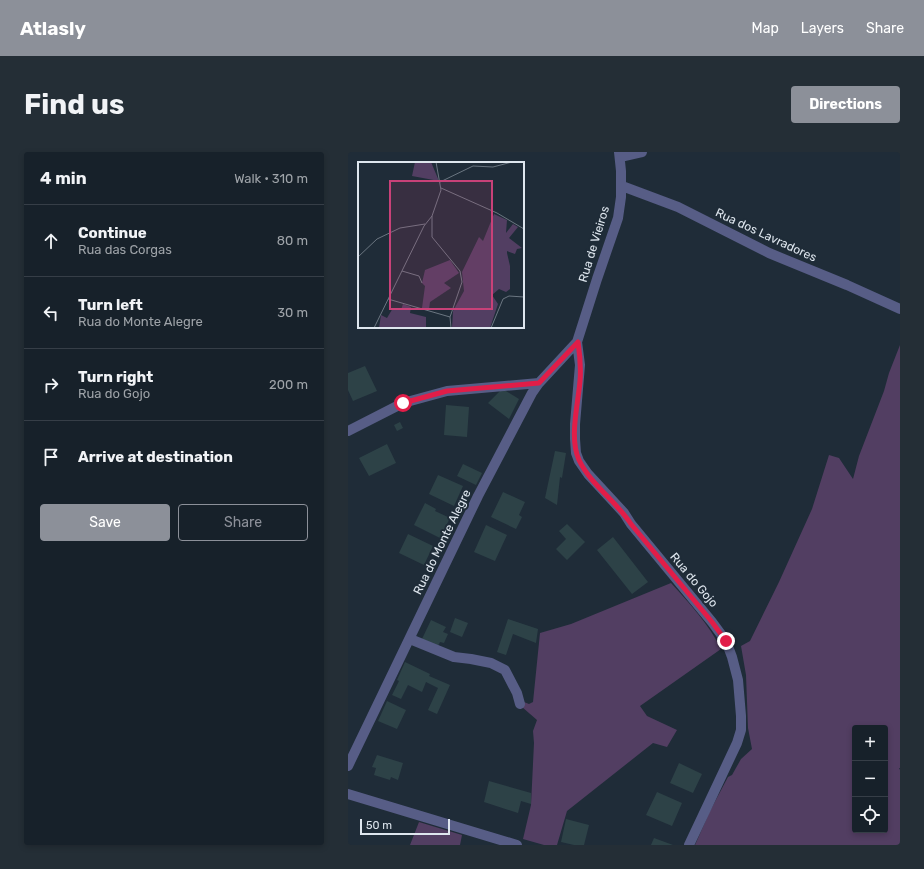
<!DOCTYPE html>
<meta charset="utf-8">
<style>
:root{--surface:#17212a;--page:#242e36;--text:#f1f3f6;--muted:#9ea3a8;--line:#363e47;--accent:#8c9099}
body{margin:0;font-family:Rubik,sans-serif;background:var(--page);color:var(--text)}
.controls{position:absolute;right:12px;bottom:12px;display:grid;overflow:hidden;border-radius:4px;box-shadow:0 2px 6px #0003}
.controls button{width:36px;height:36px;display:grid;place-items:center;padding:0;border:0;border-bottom:1px solid var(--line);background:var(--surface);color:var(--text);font:20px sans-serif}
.scale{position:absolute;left:12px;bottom:10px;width:90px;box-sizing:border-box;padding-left:4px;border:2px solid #dee6ee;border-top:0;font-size:11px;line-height:14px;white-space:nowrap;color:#dee6ee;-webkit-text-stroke:3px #1f2c38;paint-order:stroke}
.stop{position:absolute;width:12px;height:12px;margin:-9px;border:3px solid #e11d48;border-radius:50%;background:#fff}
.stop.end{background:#e11d48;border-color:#fff;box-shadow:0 1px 4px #0008}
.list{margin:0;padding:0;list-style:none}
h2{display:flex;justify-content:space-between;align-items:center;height:52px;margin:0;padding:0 16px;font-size:17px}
h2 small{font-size:13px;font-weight:400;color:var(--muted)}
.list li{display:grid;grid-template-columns:26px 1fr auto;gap:12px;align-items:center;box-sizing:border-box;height:72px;padding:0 16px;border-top:1px solid var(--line)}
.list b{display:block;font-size:15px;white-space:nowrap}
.list p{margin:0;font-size:13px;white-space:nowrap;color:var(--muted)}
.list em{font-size:13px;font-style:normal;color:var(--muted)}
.actions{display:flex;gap:8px;padding:12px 16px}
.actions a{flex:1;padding:9px 0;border:1px solid var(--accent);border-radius:4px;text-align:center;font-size:14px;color:var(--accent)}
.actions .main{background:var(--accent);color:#fff}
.icon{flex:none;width:22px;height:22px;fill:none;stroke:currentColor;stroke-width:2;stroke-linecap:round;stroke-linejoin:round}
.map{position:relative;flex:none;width:552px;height:693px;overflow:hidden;border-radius:4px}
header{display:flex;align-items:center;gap:24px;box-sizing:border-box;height:56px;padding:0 20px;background:var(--accent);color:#fff}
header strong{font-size:19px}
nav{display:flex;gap:22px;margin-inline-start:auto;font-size:14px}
.intro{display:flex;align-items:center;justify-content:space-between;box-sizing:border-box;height:96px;padding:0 24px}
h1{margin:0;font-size:28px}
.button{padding:10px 18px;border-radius:4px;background:var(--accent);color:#fff;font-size:14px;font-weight:700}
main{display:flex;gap:24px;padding:0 24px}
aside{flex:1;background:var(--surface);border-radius:4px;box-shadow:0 2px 6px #0003}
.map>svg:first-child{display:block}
</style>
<header>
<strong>Atlasly</strong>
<nav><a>Map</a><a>Layers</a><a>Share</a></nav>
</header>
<div class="intro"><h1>Find us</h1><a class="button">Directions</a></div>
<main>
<aside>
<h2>4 min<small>Walk · 310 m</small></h2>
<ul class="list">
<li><svg class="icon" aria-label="ahead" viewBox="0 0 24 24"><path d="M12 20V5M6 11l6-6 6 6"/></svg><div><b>Continue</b><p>Rua das Corgas</p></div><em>80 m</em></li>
<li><svg class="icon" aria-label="left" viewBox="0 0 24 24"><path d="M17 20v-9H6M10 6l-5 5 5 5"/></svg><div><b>Turn left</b><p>Rua do Monte Alegre</p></div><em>30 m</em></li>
<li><svg class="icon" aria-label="right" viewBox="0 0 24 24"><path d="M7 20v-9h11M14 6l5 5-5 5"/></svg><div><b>Turn right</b><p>Rua do Gojo</p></div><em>200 m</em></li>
<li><svg class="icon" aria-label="arrive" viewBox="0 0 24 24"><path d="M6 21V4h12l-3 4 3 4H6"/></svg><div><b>Arrive at destination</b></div></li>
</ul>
<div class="actions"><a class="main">Save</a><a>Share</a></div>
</aside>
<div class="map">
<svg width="552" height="693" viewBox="0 0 552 693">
<rect width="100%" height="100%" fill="#1f2c38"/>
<path fill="#523e62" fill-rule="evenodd" d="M552 193V616H551L552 618V693H347L362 659 380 625 384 623 393 607 404 597 400 576 398 523 393 494 402 489 431 430 464 357 481 303 491 306 505 327 511 304 536 239 541 221ZM507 576H537V678H507Z
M323 431C341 451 361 472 373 497L292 554 299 564 329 578 319 595 305 591 219 659 209 693H196L175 687 183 653 186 591 185 579 189 568 174 555 176 550 181 552 185 550 192 481 223 472Z
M71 670 114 683 112 693H62Z"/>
<path fill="#2d4247" d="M17 214 29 239 5 249 0 238V221Z
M152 239H158L171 247 161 267 140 251Z
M98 253 121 255 119 285 96 283Z
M52 270 55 276 49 279 46 273Z
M39 292 48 311 21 324 11 306Z
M207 299 218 301 214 326 212 325 209 353 197 346Z
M115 312 134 321 128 333 109 324Z
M90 323 115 334 106 354 81 342Z
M155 340 177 350 171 363 174 365 168 377 143 365Z
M77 351 88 357 87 359 102 366 92 386 66 373Z
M219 372 237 390 219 408 208 397 218 387 211 379Z
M138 373 159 383 147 409 126 400Z
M60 382 85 394 76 413 51 401Z
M265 385 300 430 284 442 249 398Z
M107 466 120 471 114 485 102 480Z
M160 467 190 477 188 491 165 482 158 503 149 500Z
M83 468 98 475 95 480 100 482 96 491 92 490 90 494 74 487Z
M57 510 82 522 81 524 102 533 89 562 80 558 90 536 78 530 74 540 60 533 53 547 44 543 51 529 49 528Z
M39 549 58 558 49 577 30 569Z
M29 603 55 611 50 628 43 625 42 628 26 623 28 616 24 615Z
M331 611 354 622 345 641 322 631Z
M141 629 183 641V652L173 649 170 661 136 650Z
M309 640 334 651 324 674 298 663Z
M218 667 241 673 236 693H226L213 690Z
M306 686 325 693H303Z"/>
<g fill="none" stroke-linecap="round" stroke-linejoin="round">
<path stroke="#575d86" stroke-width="10" d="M271 0 273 19V45L270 66 249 127 229 190 232 213 227 272V287L228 301 231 309 240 322 276 361 283 372 364 470 378 489 384 505 390 528 393 564V578L389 591 341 693
M272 5 294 0
M274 34 330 55 421 101 499 133 552 157
M0 279 55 251 99 239 191 231
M62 487 106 505 123 507 143 511 157 518 169 541 172 552
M0 614 130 344 184 241 191 231 229 190
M0 642 169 693"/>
</g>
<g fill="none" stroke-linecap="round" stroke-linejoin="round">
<path stroke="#e11d48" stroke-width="5" d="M55 251 99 239 191 231 230 190C232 203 233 216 232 229 230 253 221 286 231 308 243 333 268 349 283 372L364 470 378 489"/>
</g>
<g text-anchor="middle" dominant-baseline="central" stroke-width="4" stroke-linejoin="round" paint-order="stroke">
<g font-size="12" fill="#dee6ee" stroke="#1f2c38">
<text transform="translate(418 83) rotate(25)">Rua dos Lavradores</text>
<text transform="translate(246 92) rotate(-73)">Rua de Vieiros</text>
<text transform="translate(94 390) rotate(-64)">Rua do Monte Alegre</text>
<text transform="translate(346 428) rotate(50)">Rua do Gojo</text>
</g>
</g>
<g transform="translate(10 10)">
<rect width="166" height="166" fill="#1f2c38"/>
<path d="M57 0H73L81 19 54 14ZM136 52 149 58 148 71 155 62 160 65 151 76 164 86 159 87 157 92 149 89V91L152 104V127L148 130 141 127 134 133 140 142 132 166H94L95 149 106 129 104 110 121 75 125 79ZM92 98 101 111 86 121 93 126 72 140 71 147 64 146 67 124 64 121 67 108ZM45 142 53 145 52 151 68 155V166H21L23 153 29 156 35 146 43 148Z" fill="#523e62"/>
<path fill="none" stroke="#6b7681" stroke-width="1" d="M78 0 83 28 74 54V75L102 109 104 120 92 155 93 166M82 20 115 4 135 5 154 0M83 26 139 51 166 67M0 95 19 77 42 66 67 62M44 109 61 114 64 121M30 137 92 155M16 166 66 64 74 54M133 166 145 137 151 134 166 135"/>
<path fill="#c84178" fill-opacity="0.15" stroke="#c84178" stroke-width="2" d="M32 19H134V147H32Z"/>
<rect width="166" height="166" fill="none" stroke="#dee6ee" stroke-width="2"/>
</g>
</svg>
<div class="controls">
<button>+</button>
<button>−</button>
<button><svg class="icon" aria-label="locate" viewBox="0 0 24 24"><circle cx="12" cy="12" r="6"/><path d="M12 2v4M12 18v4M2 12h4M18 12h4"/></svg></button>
</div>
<div class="scale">50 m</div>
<div class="stop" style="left:55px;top:251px"></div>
<div class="stop end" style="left:378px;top:489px"></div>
</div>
</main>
